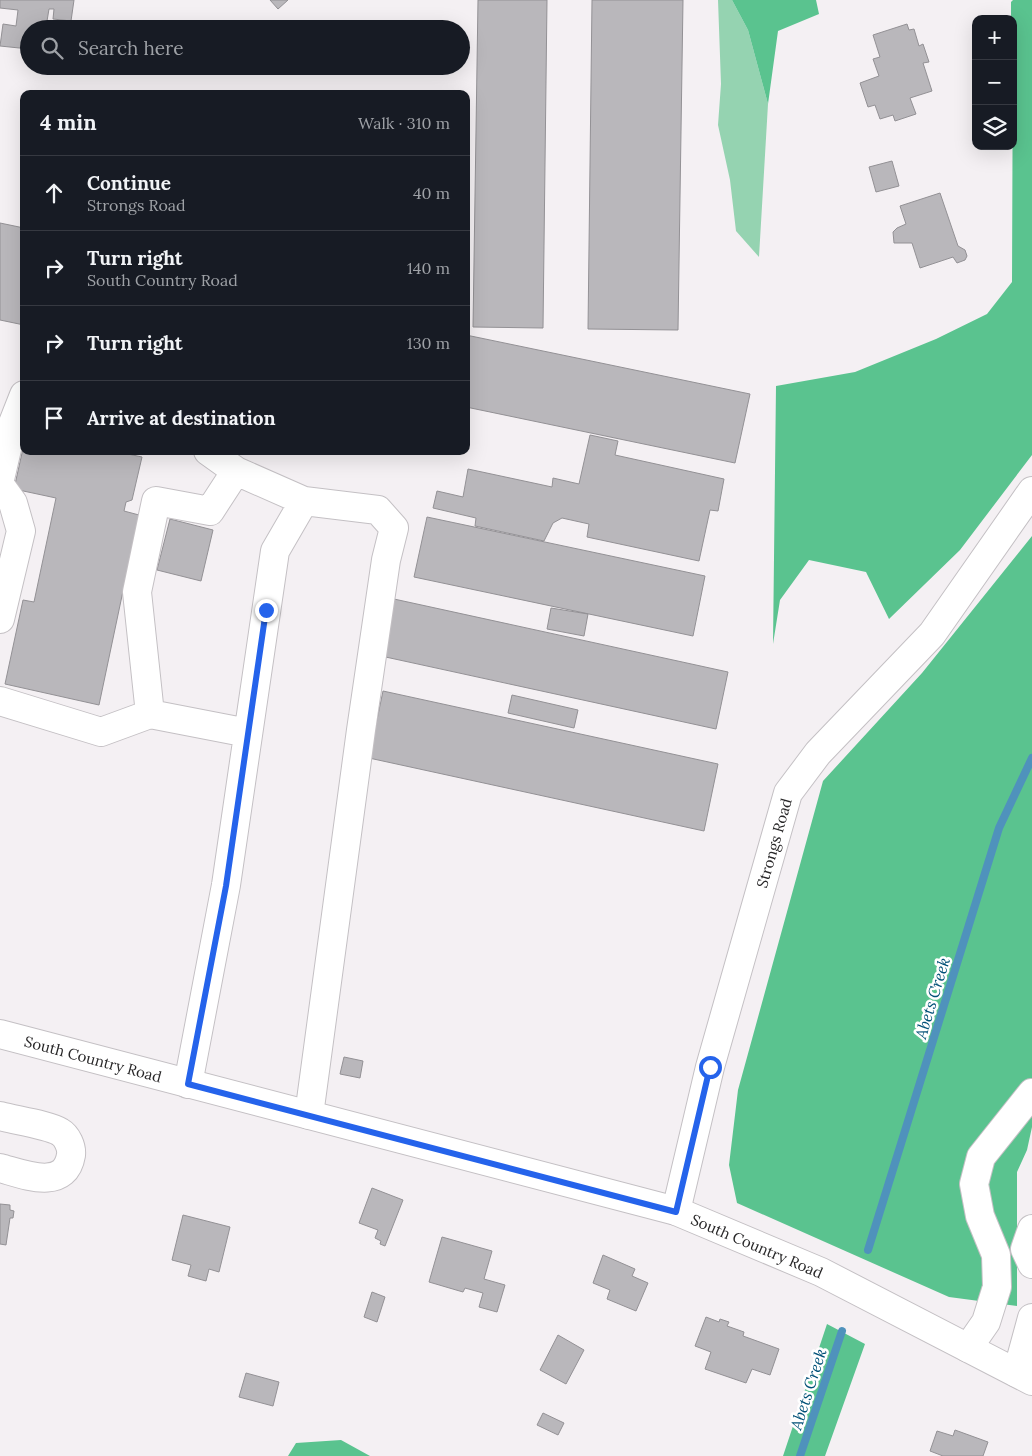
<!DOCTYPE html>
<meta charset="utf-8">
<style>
:root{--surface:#171b24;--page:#20242c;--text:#f1f3f6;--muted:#9ea1a6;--line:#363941}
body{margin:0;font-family:Lora,serif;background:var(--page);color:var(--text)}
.controls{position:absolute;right:15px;top:15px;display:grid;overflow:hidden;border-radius:10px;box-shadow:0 5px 20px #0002}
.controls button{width:45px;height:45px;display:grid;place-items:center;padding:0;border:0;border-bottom:1px solid var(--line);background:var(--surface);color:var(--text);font:25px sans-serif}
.stop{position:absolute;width:15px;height:15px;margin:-11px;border:4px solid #2563eb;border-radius:50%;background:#fff}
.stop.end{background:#2563eb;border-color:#fff;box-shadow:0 1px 5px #0008}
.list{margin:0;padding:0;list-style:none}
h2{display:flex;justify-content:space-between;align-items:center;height:65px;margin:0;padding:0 20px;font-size:21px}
h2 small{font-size:16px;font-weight:400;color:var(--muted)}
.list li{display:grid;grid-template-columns:32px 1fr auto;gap:15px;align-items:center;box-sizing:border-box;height:75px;padding:0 20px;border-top:1px solid var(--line)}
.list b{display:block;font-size:19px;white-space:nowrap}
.list p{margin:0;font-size:16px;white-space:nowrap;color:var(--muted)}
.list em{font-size:16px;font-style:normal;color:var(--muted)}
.icon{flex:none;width:28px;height:28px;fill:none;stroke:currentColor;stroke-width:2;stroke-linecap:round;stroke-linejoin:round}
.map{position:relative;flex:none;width:1032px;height:1456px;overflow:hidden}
.search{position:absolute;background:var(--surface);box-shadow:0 5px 20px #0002;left:20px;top:20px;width:450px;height:55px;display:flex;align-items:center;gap:12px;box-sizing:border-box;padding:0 18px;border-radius:28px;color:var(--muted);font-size:19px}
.panel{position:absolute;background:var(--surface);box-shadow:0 5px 20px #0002;left:20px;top:90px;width:450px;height:365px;border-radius:10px}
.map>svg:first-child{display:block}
</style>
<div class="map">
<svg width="1032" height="1456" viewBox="0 0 1032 1456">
<rect width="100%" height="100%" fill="#f4f0f3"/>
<path fill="#95d3b1" d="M718 0H732L748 30 768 104 759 257 736 231 730 180 718 125 721 84Z"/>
<path fill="#5ac38f" d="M732 0H816L819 14 778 31 768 104 748 30Z
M1013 0H1032V455L960 550 889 619 866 572 809 560 780 600 773 644 776 386 855 372 936 339 987 314 1012 282 1013 19H1011V2Z
M1032 536V1127L1027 1150 1017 1172V1306L949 1297 737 1203 729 1165 738 1090 823 781 922 673Z
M827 1324 865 1344 825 1456H783Z
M341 1440 370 1456H288L296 1443Z"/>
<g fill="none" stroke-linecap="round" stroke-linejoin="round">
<path stroke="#4f92bc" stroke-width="8" d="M868 1250 999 828 1032 758
M800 1456 842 1331"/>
</g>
<path fill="#b9b7bb" stroke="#939195" d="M0 0H74L71 21 53 19 54 9H49L46 27 55 29H29V49L0 46 3 24 16 26 18 10 0 8Z
M270 0H288L278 9Z
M478 0H547L543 328 473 327Z
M592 0H683L678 330 588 329Z
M907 24 909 30 914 29 919 46 923 44 929 62 923 63 932 91 910 98 916 114 895 121 893 115 880 119 875 105 868 107 860 83 879 76 873 59 880 57 873 35Z
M892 161 899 186 876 192 869 167Z
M940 193 958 246 965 250 967 256 965 260 957 263 953 257 920 268 912 243H894L893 232 897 228 906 224 900 206Z
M0 223 24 228V325L0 320Z
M466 335 750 394 735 463 466 407Z
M590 435 618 441 615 455 724 479 718 511 710 510 699 561 587 537 589 524 562 518 553 523 544 541 475 526 476 518 433 508 437 491 463 497 468 469 552 487 553 478 579 484Z
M24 444V451H114L142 457 132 500 126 502 124 511 139 515 99 705 5 684 23 600 34 602 56 498 14 489Z
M427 517 705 576 693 636 414 577Z
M170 519 213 530 201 581 157 570Z
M394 599 728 672 716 729 381 656Z
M551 608 588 614 584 636 547 629Z
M383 691 718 764 704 831 369 758Z
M512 695 578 710 574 728 508 713Z
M344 1057 363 1061 360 1078 340 1074Z
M372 1188 403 1200 385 1246 380 1244 381 1241 375 1238 378 1230 359 1223Z
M0 1204 10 1205V1210L14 1211 13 1218H10L6 1245 0 1244Z
M183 1215 230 1227 219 1272 209 1269 206 1281 188 1276 191 1265 172 1260Z
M442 1237 492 1251 484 1279 505 1285 497 1312 479 1307 483 1293 465 1288 463 1292 429 1282Z
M603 1255 635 1269 632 1276 648 1283 636 1311 607 1299 610 1290 593 1283Z
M372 1292 385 1297 377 1322 364 1317Z
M706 1317 719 1322 720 1319 729 1322 727 1326 744 1332 743 1336 779 1349 770 1375 752 1369 746 1383 705 1369 711 1352 695 1346Z
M558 1335 584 1350 566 1384 540 1370Z
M246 1373 279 1382 273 1406 239 1397Z
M543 1413 564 1423 558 1435 537 1425Z
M955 1430 988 1442 983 1456H943L930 1451 937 1431 953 1436Z"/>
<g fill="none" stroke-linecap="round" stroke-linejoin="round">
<defs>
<path id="minor" d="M208 451 236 471 304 501
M0 479 13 423 24 395
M0 485 13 503 21 531 0 619
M0 701 101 732 150 714 248 733
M150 714 137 592 156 501 210 511 236 471
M188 1084 226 885 275 551 304 501 378 510 394 528 386 560 361 730 309 1115
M0 1116C14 1120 49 1125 60 1132 67 1136 72 1147 71 1155 65 1192 23 1174 0 1168
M676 1211 710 1067 788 793 818 753 932 634 1032 491
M1032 1229 1025 1249 1032 1264
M968 1348 986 1322 997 1287 996 1255 980 1216 974 1184 981 1157 1032 1093
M1017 1373 1032 1318"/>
<path id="major" d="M0 1034 676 1211 821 1272 1032 1381"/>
</defs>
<use href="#minor" stroke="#c4c0c4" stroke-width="30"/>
<use href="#major" stroke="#c4c0c4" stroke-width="30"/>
<use href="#minor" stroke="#fff" stroke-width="28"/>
<use href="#major" stroke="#fff" stroke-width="28"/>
</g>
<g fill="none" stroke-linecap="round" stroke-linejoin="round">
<path stroke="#2563eb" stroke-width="6" d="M266 610 226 886 188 1084 676 1212 710 1067"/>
</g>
<g text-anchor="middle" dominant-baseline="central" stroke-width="5" stroke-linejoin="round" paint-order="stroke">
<g font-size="15" fill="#282728" stroke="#fff">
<text transform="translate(774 843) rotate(-74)">Strongs Road</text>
<text transform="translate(93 1059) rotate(15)">South Country Road</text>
<text transform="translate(757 1246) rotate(23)">South Country Road</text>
</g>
<g font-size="16" font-style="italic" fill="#005077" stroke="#fff">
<text transform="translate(932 998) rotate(-73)">Abets Creek</text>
<text transform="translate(808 1389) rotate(-72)">Abets Creek</text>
</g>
</g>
</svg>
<div class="controls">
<button>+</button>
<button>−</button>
<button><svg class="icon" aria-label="layers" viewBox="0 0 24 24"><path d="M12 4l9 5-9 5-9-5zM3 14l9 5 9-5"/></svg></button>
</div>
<div class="stop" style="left:710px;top:1067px"></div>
<div class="stop end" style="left:266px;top:610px"></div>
<div class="search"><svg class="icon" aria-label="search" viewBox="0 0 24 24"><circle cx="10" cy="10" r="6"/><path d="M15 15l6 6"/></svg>Search here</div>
<section class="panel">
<h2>4 min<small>Walk · 310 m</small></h2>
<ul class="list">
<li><svg class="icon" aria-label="ahead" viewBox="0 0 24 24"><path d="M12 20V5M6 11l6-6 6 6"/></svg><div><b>Continue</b><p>Strongs Road</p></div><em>40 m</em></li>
<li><svg class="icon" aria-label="right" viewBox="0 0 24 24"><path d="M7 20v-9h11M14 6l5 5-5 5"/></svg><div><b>Turn right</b><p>South Country Road</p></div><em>140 m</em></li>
<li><svg class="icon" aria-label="right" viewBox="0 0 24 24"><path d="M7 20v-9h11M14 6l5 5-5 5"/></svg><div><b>Turn right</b></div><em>130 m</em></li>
<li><svg class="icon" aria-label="arrive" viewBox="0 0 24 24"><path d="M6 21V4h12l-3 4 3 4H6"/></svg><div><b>Arrive at destination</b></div></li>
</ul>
</section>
</div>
